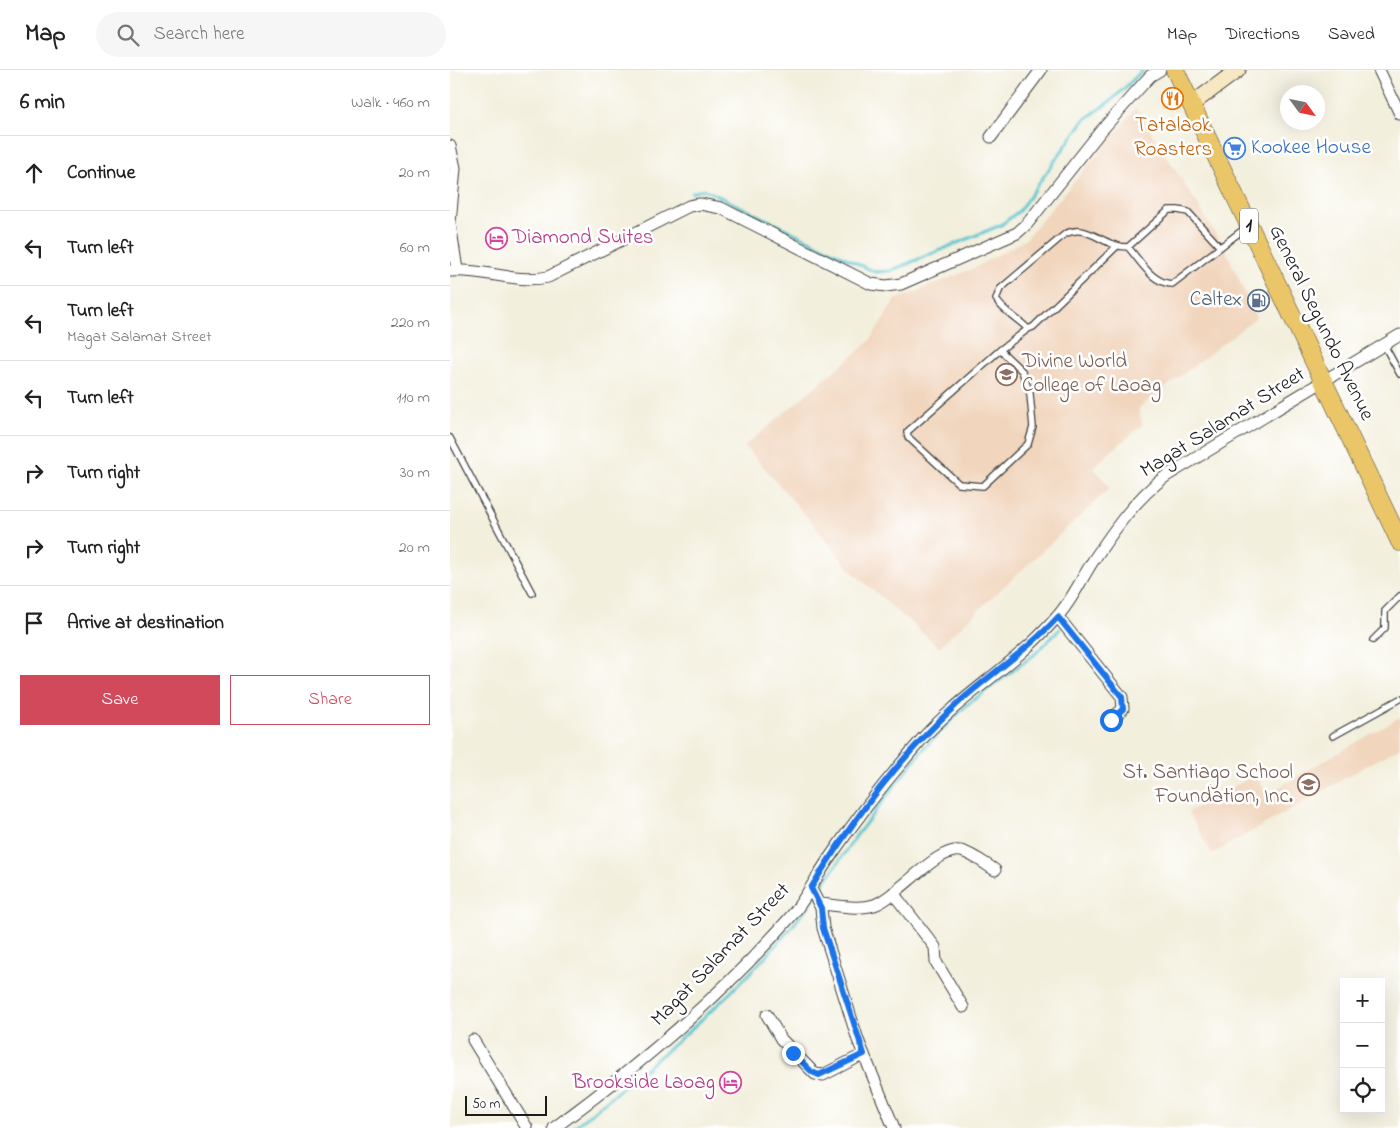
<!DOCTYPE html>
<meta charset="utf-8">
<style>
:root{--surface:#fff;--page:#f6f6f6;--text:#222;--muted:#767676;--line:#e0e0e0;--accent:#d1495b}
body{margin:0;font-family:"Indie Flower",sans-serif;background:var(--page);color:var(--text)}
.controls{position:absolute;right:15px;bottom:15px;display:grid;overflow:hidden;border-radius:0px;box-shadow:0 5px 20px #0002}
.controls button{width:45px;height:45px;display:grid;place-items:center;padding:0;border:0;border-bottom:1px solid var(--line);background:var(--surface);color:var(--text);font:25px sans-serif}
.compass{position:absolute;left:830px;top:15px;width:45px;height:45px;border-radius:50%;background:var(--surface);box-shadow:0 5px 20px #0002;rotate:123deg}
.scale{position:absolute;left:15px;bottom:12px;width:82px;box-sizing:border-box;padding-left:5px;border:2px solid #1c1c1c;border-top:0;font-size:14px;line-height:18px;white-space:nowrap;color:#1c1c1c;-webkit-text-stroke:4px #fff;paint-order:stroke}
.stop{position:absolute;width:15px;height:15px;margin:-11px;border:4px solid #1a73e8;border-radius:50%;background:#fff}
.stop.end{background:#1a73e8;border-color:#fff;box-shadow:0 1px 5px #0008}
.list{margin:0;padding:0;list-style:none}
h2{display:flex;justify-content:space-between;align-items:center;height:65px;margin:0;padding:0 20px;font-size:21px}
h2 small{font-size:16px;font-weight:400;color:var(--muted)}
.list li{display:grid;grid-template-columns:32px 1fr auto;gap:15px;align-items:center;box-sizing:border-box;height:75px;padding:0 20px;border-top:1px solid var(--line)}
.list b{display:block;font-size:19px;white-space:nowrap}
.list p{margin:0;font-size:16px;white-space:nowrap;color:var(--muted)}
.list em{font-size:16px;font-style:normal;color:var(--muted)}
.actions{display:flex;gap:10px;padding:15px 20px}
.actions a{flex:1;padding:11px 0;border:1px solid var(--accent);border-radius:0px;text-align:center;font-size:18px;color:var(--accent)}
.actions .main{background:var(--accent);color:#fff}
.icon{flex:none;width:28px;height:28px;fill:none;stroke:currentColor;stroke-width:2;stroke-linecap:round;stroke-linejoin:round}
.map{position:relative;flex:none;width:950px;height:1058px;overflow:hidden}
header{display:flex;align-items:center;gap:30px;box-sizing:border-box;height:70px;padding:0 25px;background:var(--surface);border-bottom:1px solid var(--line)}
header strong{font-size:24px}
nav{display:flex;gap:28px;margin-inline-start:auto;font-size:18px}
.search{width:350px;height:45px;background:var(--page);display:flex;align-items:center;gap:12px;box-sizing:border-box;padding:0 18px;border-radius:28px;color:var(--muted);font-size:19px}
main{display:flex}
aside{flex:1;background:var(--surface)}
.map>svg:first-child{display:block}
</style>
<header>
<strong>Map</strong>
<div class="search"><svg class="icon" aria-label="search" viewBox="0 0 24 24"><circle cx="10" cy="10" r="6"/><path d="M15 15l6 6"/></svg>Search here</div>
<nav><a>Map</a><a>Directions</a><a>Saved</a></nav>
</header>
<main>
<aside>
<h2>6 min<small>Walk · 460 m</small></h2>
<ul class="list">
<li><svg class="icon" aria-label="ahead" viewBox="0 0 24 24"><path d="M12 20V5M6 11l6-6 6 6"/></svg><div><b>Continue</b></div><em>20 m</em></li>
<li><svg class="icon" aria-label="left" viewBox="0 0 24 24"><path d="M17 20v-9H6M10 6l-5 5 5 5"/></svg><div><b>Turn left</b></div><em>60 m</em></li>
<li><svg class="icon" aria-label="left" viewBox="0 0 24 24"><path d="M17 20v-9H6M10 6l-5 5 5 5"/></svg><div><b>Turn left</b><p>Magat Salamat Street</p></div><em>220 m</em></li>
<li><svg class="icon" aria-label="left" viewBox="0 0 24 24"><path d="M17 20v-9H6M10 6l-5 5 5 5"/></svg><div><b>Turn left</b></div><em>110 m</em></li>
<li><svg class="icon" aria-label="right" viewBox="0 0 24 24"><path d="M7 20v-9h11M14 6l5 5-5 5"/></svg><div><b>Turn right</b></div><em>30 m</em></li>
<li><svg class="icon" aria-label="right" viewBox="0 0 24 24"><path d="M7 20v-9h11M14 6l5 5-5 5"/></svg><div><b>Turn right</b></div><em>20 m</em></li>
<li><svg class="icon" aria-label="arrive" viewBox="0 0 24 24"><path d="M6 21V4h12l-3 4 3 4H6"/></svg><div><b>Arrive at destination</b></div></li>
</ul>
<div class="actions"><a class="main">Save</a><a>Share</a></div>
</aside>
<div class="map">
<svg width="950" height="1058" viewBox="0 0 950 1058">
<rect width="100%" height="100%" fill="#fff"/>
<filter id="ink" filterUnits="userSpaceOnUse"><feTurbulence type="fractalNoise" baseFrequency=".02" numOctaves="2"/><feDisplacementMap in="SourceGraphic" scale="10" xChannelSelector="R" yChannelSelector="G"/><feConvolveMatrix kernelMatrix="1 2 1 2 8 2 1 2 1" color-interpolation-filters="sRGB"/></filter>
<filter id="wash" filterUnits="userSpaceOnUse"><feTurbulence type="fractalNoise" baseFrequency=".0096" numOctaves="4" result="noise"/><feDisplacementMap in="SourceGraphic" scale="20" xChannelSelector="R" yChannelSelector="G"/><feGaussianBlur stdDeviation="1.12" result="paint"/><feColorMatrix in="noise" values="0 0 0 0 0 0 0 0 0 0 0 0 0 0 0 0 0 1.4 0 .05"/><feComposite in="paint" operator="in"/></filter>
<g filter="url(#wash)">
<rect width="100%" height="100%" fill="#f3efdd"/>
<path fill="#f1d5bd" d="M686 38 775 178 806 248 689 338 692 355 643 397 660 418 489 577 402 502 359 449 295 376 420 271 445 230 522 199 575 170Z
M950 647V677L762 784 738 742 805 705 817 724Z"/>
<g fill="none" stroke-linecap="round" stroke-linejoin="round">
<path stroke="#5ac6d2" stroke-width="3" d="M242 123 254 119 425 202 440 201 551 155 569 141 634 50 662 30 693 0
M367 824 406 766 475 677 517 635 584 585 610 559
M123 1058C191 1003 258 949 317 885 333 867 350 849 363 829"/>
</g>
</g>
<g filter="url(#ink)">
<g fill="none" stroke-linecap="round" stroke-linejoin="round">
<defs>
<path id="service" d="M666 177 583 257 578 259C569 249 552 241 546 229L550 219 615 164C638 152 652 177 678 177L719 140H728L738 142 770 177
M678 177C691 192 702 213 722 214L798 156
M934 275 950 304
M550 280 572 301 580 324 583 357 578 374 533 416 509 414 458 367 457 362 550 280 578 259
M0 368 82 523
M923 570 935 558V541L950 526
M883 666 950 629"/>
<path id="minor" d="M929 0 950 44
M541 67 591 0
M0 76 5 98 0 153 7 200
M0 201C34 198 64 214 98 207L239 136 250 134 271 138 421 214 436 216 451 214 567 163 577 154 650 62 700 6 710 0
M608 547 672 627 673 639 661 649
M361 819 371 838 373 858 408 970 444 1058
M443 823 485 877 486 892 513 937
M370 834C386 835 408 840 424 835 448 827 487 776 511 781 523 784 535 794 545 800
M317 945 331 969 365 1004 373 1005 414 984
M23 970 77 1058
M104 1058C190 995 273 925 343 844 357 826 367 806 380 787 408 746 439 707 472 669 512 624 567 594 606 548 622 531 630 511 643 491 664 460 685 429 716 406L950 265"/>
<path id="secondary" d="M742 34 788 0"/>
<path id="trunk" d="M725 0 950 472"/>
</defs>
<use href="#service" stroke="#3c3c39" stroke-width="8"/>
<use href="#minor" stroke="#3c3c39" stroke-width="13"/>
<use href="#secondary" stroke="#3c3c39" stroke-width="17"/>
<use href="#trunk" stroke="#3c3c39" stroke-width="19"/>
<use href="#service" stroke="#fff" stroke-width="5.5"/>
<use href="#minor" stroke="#fff" stroke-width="11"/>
<use href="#secondary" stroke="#f7e8c3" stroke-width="15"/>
<use href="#trunk" stroke="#ebc669" stroke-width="18"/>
</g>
</g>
<g fill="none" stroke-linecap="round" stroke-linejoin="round" filter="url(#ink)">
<path stroke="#1a73e8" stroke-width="6" d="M343 983 362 1002 369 1005 414 984 373 858 371 838 361 818C401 752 450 687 507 634 540 604 578 580 608 547L672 627 673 639 661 650"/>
</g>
<defs>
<symbol id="restaurant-ring" viewBox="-11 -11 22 22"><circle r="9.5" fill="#fff" stroke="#e8710a" stroke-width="1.5"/><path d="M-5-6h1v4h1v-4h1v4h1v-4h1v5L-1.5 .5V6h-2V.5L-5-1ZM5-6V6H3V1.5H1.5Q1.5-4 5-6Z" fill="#e8710a"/></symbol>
<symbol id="supermarket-ring" viewBox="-11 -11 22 22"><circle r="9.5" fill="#fff" stroke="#3f7fe0" stroke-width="1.5"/><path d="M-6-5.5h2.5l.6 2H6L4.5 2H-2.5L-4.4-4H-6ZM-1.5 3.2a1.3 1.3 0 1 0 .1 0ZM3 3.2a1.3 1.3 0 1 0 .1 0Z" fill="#3f7fe0"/></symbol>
<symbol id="hotel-ring" viewBox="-11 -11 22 22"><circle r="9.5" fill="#fff" stroke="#d1479c" stroke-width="1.5"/><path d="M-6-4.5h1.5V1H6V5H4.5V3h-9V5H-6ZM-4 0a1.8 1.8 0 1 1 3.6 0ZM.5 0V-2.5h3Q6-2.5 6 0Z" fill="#d1479c"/></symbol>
<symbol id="fuel-ring" viewBox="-11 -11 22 22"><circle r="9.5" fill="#fff" stroke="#5c6f8a" stroke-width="1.5"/><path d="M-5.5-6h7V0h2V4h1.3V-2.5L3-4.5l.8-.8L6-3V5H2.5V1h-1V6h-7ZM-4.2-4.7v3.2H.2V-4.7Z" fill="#5c6f8a"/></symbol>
<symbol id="university-ring" viewBox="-11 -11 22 22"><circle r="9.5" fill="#fff" stroke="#8d6e63" stroke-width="1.5"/><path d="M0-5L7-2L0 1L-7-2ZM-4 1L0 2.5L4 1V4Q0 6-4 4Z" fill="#8d6e63"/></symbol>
<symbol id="school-ring" viewBox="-11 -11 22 22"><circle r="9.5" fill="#fff" stroke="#8d6e63" stroke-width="1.5"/><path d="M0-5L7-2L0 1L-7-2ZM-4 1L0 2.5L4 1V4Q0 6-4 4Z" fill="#8d6e63"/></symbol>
</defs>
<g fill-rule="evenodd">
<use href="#restaurant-ring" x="710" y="16" width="25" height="25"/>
<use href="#supermarket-ring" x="772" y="66" width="25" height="25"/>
<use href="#hotel-ring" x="34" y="156" width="25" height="25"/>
<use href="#fuel-ring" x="796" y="218" width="25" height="25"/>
<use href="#university-ring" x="544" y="292" width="25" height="25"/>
<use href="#school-ring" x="846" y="702" width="25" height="25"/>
<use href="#hotel-ring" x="268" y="1000" width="25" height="25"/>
</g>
<g text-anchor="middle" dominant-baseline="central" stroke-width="5" stroke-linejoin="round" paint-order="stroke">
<rect fill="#fff" stroke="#606060" stroke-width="1" x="790" y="138.5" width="18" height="35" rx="4"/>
<g font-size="20" font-weight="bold" fill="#1c1c1c">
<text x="799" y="156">1</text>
</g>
<g font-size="21" fill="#c56008" stroke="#fff">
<text x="723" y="56">Tatalaok<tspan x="723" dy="24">Roasters</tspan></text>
</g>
<g font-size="21" fill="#366cbe" stroke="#fff" text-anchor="start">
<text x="801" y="78">Kookee House</text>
</g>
<g font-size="21" fill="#b23c85" stroke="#fff" text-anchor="start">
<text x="62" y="168">Diamond Suites</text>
<text x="265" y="1013" text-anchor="end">Brookside Laoag</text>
</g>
<g font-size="21" fill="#4e5e75" stroke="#fff" text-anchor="end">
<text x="792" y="230">Caltex</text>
</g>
<g font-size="21" fill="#1c1c1c" stroke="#fff">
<text transform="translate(871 253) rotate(64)">General Segundo Avenue</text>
<text transform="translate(773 353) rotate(-32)">Magat Salamat Street</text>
<text transform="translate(271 885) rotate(-46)">Magat Salamat Street</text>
</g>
<g font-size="21" fill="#785e54" stroke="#fff" text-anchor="start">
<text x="572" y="292">Divine World<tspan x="572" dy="24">College of Laoag</tspan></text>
<text x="843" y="703" text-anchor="end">St. Santiago School<tspan x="843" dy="24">Foundation, Inc.</tspan></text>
</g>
</g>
</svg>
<div class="controls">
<button>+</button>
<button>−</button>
<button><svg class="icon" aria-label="locate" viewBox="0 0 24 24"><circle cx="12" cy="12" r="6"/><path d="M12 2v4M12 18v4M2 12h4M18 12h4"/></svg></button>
</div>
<svg class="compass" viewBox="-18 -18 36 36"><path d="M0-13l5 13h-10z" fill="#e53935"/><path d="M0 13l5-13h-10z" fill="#767676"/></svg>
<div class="scale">50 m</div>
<div class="stop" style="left:661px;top:650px"></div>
<div class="stop end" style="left:343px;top:983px"></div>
</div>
</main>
